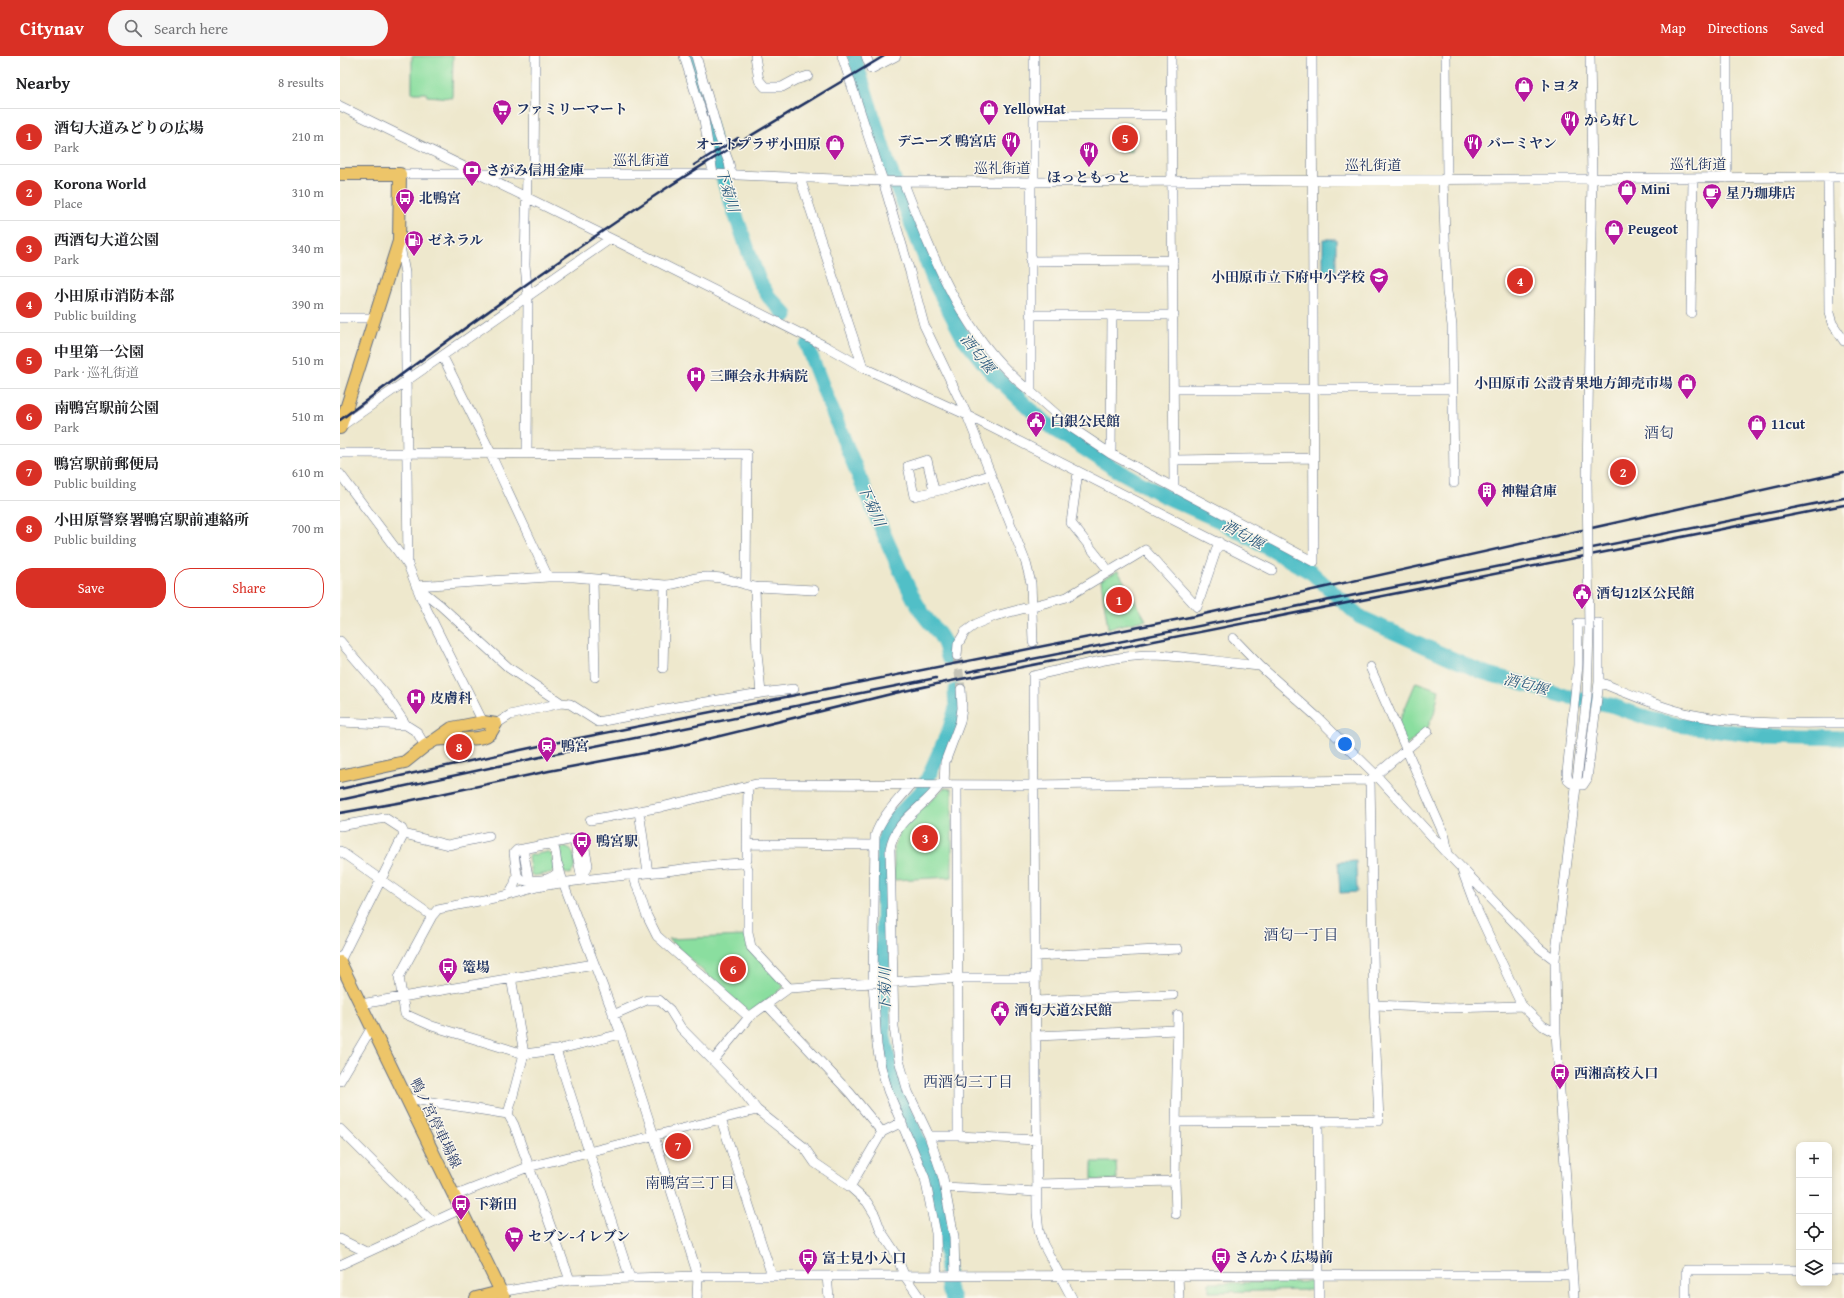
<!DOCTYPE html>
<meta charset="utf-8">
<style>
:root{--surface:#fff;--page:#f6f6f6;--text:#202124;--muted:#757577;--line:#e0e0e0;--accent:#d93025}
body{margin:0;font-family:"Gentium Book Plus","Noto Serif JP",serif;background:var(--page);color:var(--text)}
.controls{position:absolute;right:12px;bottom:12px;display:grid;overflow:hidden;border-radius:8px;box-shadow:0 2px 6px #0003}
.controls button{width:36px;height:36px;display:grid;place-items:center;padding:0;border:0;border-bottom:1px solid var(--line);background:var(--surface);color:var(--text);font:20px sans-serif}
.you{position:absolute;left:1005px;top:688px;width:14px;height:14px;margin:-10px;border:3px solid #fff;border-radius:50%;background:#1a73e8;box-shadow:0 0 0 6px #1a73e833}
.badge{display:grid;place-items:center;width:26px;height:26px;border-radius:50%;background:var(--accent);color:#fff;font-size:13px;font-weight:700}
.pin{position:absolute;translate:-50% -50%;border:2px solid #fff;box-shadow:0 1px 4px #0006}
.list{margin:0;padding:0;list-style:none}
h2{display:flex;justify-content:space-between;align-items:center;height:52px;margin:0;padding:0 16px;font-size:17px}
h2 small{font-size:13px;font-weight:400;color:var(--muted)}
.list li{display:grid;grid-template-columns:26px 1fr auto;gap:12px;align-items:center;box-sizing:border-box;height:56px;padding:0 16px;border-top:1px solid var(--line)}
.list b{display:block;font-size:15px;white-space:nowrap}
.list p{margin:0;font-size:13px;white-space:nowrap;color:var(--muted)}
.list em{font-size:13px;font-style:normal;color:var(--muted)}
.actions{display:flex;gap:8px;padding:12px 16px}
.actions a{flex:1;padding:9px 0;border:1px solid var(--accent);border-radius:16px;text-align:center;font-size:14px;color:var(--accent)}
.actions .main{background:var(--accent);color:#fff}
.icon{flex:none;width:22px;height:22px;fill:none;stroke:currentColor;stroke-width:2;stroke-linecap:round;stroke-linejoin:round}
.map{position:relative;flex:none;width:1504px;height:1242px;overflow:hidden}
header{display:flex;align-items:center;gap:24px;box-sizing:border-box;height:56px;padding:0 20px;background:var(--accent);color:#fff}
header strong{font-size:19px}
nav{display:flex;gap:22px;margin-inline-start:auto;font-size:14px}
.search{width:280px;height:36px;background:var(--page);display:flex;align-items:center;gap:10px;box-sizing:border-box;padding:0 14px;border-radius:22px;color:var(--muted);font-size:15px}
main{display:flex}
aside{flex:1;background:var(--surface)}
.map>svg:first-child{display:block}
</style>
<header>
<strong>Citynav</strong>
<div class="search"><svg class="icon" aria-label="search" viewBox="0 0 24 24"><circle cx="10" cy="10" r="6"/><path d="M15 15l6 6"/></svg>Search here</div>
<nav><a>Map</a><a>Directions</a><a>Saved</a></nav>
</header>
<main>
<aside>
<h2>Nearby<small>8 results</small></h2>
<ul class="list">
<li><span class="badge">1</span><div><b>酒匂大道みどりの広場</b><p>Park</p></div><em>210 m</em></li>
<li><span class="badge">2</span><div><b>Korona World</b><p>Place</p></div><em>310 m</em></li>
<li><span class="badge">3</span><div><b>西酒匂大道公園</b><p>Park</p></div><em>340 m</em></li>
<li><span class="badge">4</span><div><b>小田原市消防本部</b><p>Public building</p></div><em>390 m</em></li>
<li><span class="badge">5</span><div><b>中里第一公園</b><p>Park · 巡礼街道</p></div><em>510 m</em></li>
<li><span class="badge">6</span><div><b>南鴨宮駅前公園</b><p>Park</p></div><em>510 m</em></li>
<li><span class="badge">7</span><div><b>鴨宮駅前郵便局</b><p>Public building</p></div><em>610 m</em></li>
<li><span class="badge">8</span><div><b>小田原警察署鴨宮駅前連絡所</b><p>Public building</p></div><em>700 m</em></li>
</ul>
<div class="actions"><a class="main">Save</a><a>Share</a></div>
</aside>
<div class="map">
<svg width="1504" height="1242" viewBox="0 0 1504 1242">
<rect width="100%" height="100%" fill="#fbf7ec"/>
<filter id="ink" filterUnits="userSpaceOnUse"><feTurbulence type="fractalNoise" baseFrequency=".025" numOctaves="2"/><feDisplacementMap in="SourceGraphic" scale="8" xChannelSelector="R" yChannelSelector="G"/><feConvolveMatrix kernelMatrix="1 2 1 2 8 2 1 2 1" color-interpolation-filters="sRGB"/></filter>
<filter id="wash" filterUnits="userSpaceOnUse"><feTurbulence type="fractalNoise" baseFrequency=".012" numOctaves="4" result="noise"/><feDisplacementMap in="SourceGraphic" scale="16" xChannelSelector="R" yChannelSelector="G"/><feGaussianBlur stdDeviation="0.9" result="paint"/><feColorMatrix in="noise" values="0 0 0 0 0 0 0 0 0 0 0 0 0 0 0 0 0 1.4 0 .05"/><feComposite in="paint" operator="in"/></filter>
<g filter="url(#wash)">
<rect width="100%" height="100%" fill="#eee8cd"/>
<path fill="#8ade9f" stroke="#52867e" d="M72 0H113L112 42 87 40 86 37H72Z
M791 67 792 96H778V68Z
M778 515 806 564 768 572 761 524Z
M1076 626 1099 634 1094 658 1087 673 1062 693 1055 676Z
M604 732 612 733V821L554 824V791L561 773Z
M226 791 233 796C235 805 237 812 230 818L224 817 219 795V792Z
M207 796 212 799 215 813 211 817 193 820 191 818 188 801 191 799Z
M405 880 444 931 409 957 328 883Z
M752 1106H776L777 1124H752Z
M973 1226V1234L869 1236V1227Z"/>
<path fill="#51bfc7" stroke="#367792" d="M983 183H996V215H983Z
M1016 805 1017 836 1000 837 998 806Z"/>
<g fill="none" stroke-linecap="round" stroke-linejoin="round">
<path stroke="#51bfc7" stroke-width="15" d="M350 0 386 132 419 225 429 241 446 259
M514 0 548 108 594 225 623 281 651 316 705 367 772 411 824 440 882 466 972 517 1020 561 1142 616 1225 640 1271 649 1310 663 1338 669 1427 680 1504 682
M467 290C498 372 531 452 568 531 572 540 577 549 583 558 595 575 604 578 608 601
M613 1242 608 1232 606 1195 597 1136 585 1099 556 1033 549 1007 544 980 543 952V789L547 773 554 763 581 736 587 724 610 672 616 652 615 635"/>
</g>
</g>
<g filter="url(#ink)">
<g fill="none" stroke-linecap="round" stroke-linejoin="round">
<path stroke="#c4c3b7" stroke-width="9" stroke-dasharray="9 4.5" stroke-linecap="butt" d="M617 600 621 633"/>
<defs>
<path id="minor" d="M344 0 364 64 373 118
M356 0 379 80 389 107 391 118
M415 0 419 24 425 31H442L455 24 468 20
M502 0 543 125 570 216 584 269 627 359 686 507 691 527 693 586
M526 0 531 13 556 0
M694 0V126
M831 0 834 430
M1106 0 1107 122
M1250 0 1252 122 1250 223
M1387 0V122
M0 50 284 189 487 291 526 313 627 359 932 514
M694 59H832
M187 117 185 209 188 241 187 397
M194 117 195 0
M60 118H373L543 125 694 126 1504 121
M460 122 523 311
M1488 122 1489 257 1492 267 1504 285
M1103 123 1107 236 1112 269 1114 427
M563 125C593 202 624 284 691 336
M691 126V336L732 372 771 398 974 506 972 0
M59 185 65 217 68 509
M690 205 833 204
M1351 257 1353 122
M690 259H834
M0 262H35
M103 301 151 397
M834 333H1112
M0 371 270 183
M0 397 407 398 406 529
M771 398 772 259
M834 404 973 402
M738 416 731 467 769 515
M0 418 68 509 82 544 143 666
M594 434 587 404 568 410 574 440 613 431 650 419
M253 524 255 621
M76 530 100 549 169 612 221 647 230 648 258 666 336 651 421 637 417 597 415 531C394 526 378 518 356 522 345 524 337 529 325 529L234 521H208L150 397
M76 530 208 521
M415 531 474 534
M1238 567H1259V626L1247 723 1243 729C1233 729 1227 728 1227 717L1238 609Z
M893 582 920 610 977 661 1036 719 1088 675
M0 585 47 640 66 669 77 676 85 690
M617 600 618 588 625 576 636 568 655 560 727 541 805 494 857 551 879 486
M1030 611 1105 781 1108 798
M323 612 325 529
M1259 626C1290 638 1321 652 1354 659 1403 669 1455 667 1504 667
M421 637 454 633
M1 666 66 669
M156 668 170 659 221 647
M1030 724 1034 949
M572 728C558 745 542 759 535 780L533 926 537 989 541 1011 548 1035 585 1122 596 1177 597 1219
M600 729C584 752 555 763 550 793L554 971 559 1004 568 1036 589 1080 603 1122 614 1181 615 1219
M604 729 605 706 620 666 622 652 621 633
M617 729 618 1080 697 1084
M299 755 308 817
M250 764 321 751 408 730
M0 770 45 762 62 773 64 778 108 789 149 780
M234 783 242 823
M407 788 534 789
M183 793 189 825C199 824 211 825 218 816L215 794 209 788
M0 795 92 860
M405 807 408 813V876L411 891 449 932
M218 809 223 826 281 978 314 1080 358 1220 357 1242
M1122 814 1136 852 1182 950 1203 970 1216 977
M293 818 306 858 317 880 409 961
M242 824 248 809 244 789 240 784 234 783 183 793 177 794 174 797 177 819 181 824 189 825 197 831C233 824 270 821 307 817 340 814 372 808 405 807L407 804 408 730 417 728 693 729 1030 724 1036 719 1108 798 1199 892 1215 904
M197 831 169 839 98 853 92 860 59 921 65 958 92 970 184 998 216 994 281 978
M169 839 174 830 177 819
M695 900 838 893
M0 901H2L64 778
M695 945 833 939
M21 948 254 908
M427 949 510 1037 542 1076 510 1131
M273 959 307 944H319L330 954 341 972 401 1033 417 1054 464 1091 475 1107 510 1131 527 1146 535 1159 541 1175 555 1196 564 1219 580 1242
M696 980 837 974
M216 994 290 1222
M373 1005 409 961 449 932 617 922H695
M0 1025 32 971
M66 1042 168 1058 174 1069 230 1224
M168 1058 184 998 171 921
M381 1063 432 1220
M978 1065 979 1242
M836 1066 1039 1065 1034 949 1109 952 1182 950
M0 1073 92 1165
M542 1076 562 1066
M589 1080H618
M835 1125 838 959
M697 1128 835 1125 836 1158
M605 1131 697 1136
M114 1140 188 1111 417 1054
M0 1183 26 1196
M0 1209 121 1153
M1489 1214H1504
M487 1220 489 1242
M838 1220 839 1242
M160 1236 230 1224 358 1220 1232 1219
M732 1242 703 1188 699 1175 697 1157 693 620C731 612 775 599 813 599 849 600 884 607 920 610
M1234 1242 1216 977 1215 904 1241 690
M1346 1242V1214H1459"/>
<path id="major" d="M0 118H60L59 185 0 372
M143 666 156 668C154 670 153 674 151 676 144 687 108 681 95 684L112 672Z
M0 720 65 706 85 690 95 684
M0 906 164 1242
M136 1242 160 1236"/>
</defs>
<use href="#minor" stroke="#657085" stroke-width="10"/>
<use href="#major" stroke="#657085" stroke-width="14"/>
<use href="#minor" stroke="#fff" stroke-width="9"/>
<use href="#major" stroke="#edc569" stroke-width="12"/>
<path stroke="#1b2f5e" stroke-width="2.5" d="M354 109 398 82
M0 364C106 285 212 208 322 135 394 88 470 45 544 0
M627 616 1504 442
M0 733 204 689 855 560 1504 416
M0 744 205 700 596 622
M0 757 63 746 209 715 331 692 555 637 606 626 1504 449"/>
<defs>
<path id="minor-bridge" d="M1241 690 1247 640 1249 574 1247 424 1250 223"/>
</defs>
<use href="#minor-bridge" stroke="#657085" stroke-width="10" stroke-linecap="butt"/>
<use href="#minor-bridge" stroke="#fff" stroke-width="9"/>
</g>
</g>
<defs>
<symbol id="shop-pin" viewBox="-11 -11 22 30"><path d="M0 17L-7.5 6A9.5 9.5 0 1 1 7.5 6Z" fill="#b5179e" stroke="#fbf7ec"/><path d="M-5-2.5h2.3a2.7 3.5 0 0 1 5.4 0H5L5.5 6h-11ZM-1.5-2.5h3a1.5 2.3 0 0 0-3 0Z" fill="#fff"/></symbol>
<symbol id="supermarket-pin" viewBox="-11 -11 22 30"><path d="M0 17L-7.5 6A9.5 9.5 0 1 1 7.5 6Z" fill="#b5179e" stroke="#fbf7ec"/><path d="M-6-5.5h2.5l.6 2H6L4.5 2H-2.5L-4.4-4H-6ZM-1.5 3.2a1.3 1.3 0 1 0 .1 0ZM3 3.2a1.3 1.3 0 1 0 .1 0Z" fill="#fff"/></symbol>
<symbol id="restaurant-pin" viewBox="-11 -11 22 30"><path d="M0 17L-7.5 6A9.5 9.5 0 1 1 7.5 6Z" fill="#b5179e" stroke="#fbf7ec"/><path d="M-5-6h1v4h1v-4h1v4h1v-4h1v5L-1.5 .5V6h-2V.5L-5-1ZM5-6V6H3V1.5H1.5Q1.5-4 5-6Z" fill="#fff"/></symbol>
<symbol id="bank-pin" viewBox="-11 -11 22 30"><path d="M0 17L-7.5 6A9.5 9.5 0 1 1 7.5 6Z" fill="#b5179e" stroke="#fbf7ec"/><path d="M-6-4H6V4H-6ZM0-2.3a2.3 2.3 0 1 0 0 4.6a2.3 2.3 0 1 0 0-4.6Z" fill="#fff"/></symbol>
<symbol id="cafe-pin" viewBox="-11 -11 22 30"><path d="M0 17L-7.5 6A9.5 9.5 0 1 1 7.5 6Z" fill="#b5179e" stroke="#fbf7ec"/><path d="M-5.5-4.5H6V0H3Q3 3.5 0 3.5H-2.5Q-5.5 3.5-5.5 0ZM3-3.2v2h1.7v-2ZM-6 4.5H4V6H-6Z" fill="#fff"/></symbol>
<symbol id="bus-pin" viewBox="-11 -11 22 30"><path d="M0 17L-7.5 6A9.5 9.5 0 1 1 7.5 6Z" fill="#b5179e" stroke="#fbf7ec"/><path d="M-5-6H5V4H4V6H2V4H-2V6H-4V4H-5ZM-3.5-4V0h7V-4ZM-3.5 1.2v1.5H-2V1.2ZM2 1.2v1.5H3.5V1.2Z" fill="#fff"/></symbol>
<symbol id="fuel-pin" viewBox="-11 -11 22 30"><path d="M0 17L-7.5 6A9.5 9.5 0 1 1 7.5 6Z" fill="#b5179e" stroke="#fbf7ec"/><path d="M-5.5-6h7V0h2V4h1.3V-2.5L3-4.5l.8-.8L6-3V5H2.5V1h-1V6h-7ZM-4.2-4.7v3.2H.2V-4.7Z" fill="#fff"/></symbol>
<symbol id="school-pin" viewBox="-11 -11 22 30"><path d="M0 17L-7.5 6A9.5 9.5 0 1 1 7.5 6Z" fill="#b5179e" stroke="#fbf7ec"/><path d="M0-5L7-2L0 1L-7-2ZM-4 1L0 2.5L4 1V4Q0 6-4 4Z" fill="#fff"/></symbol>
<symbol id="hospital-pin" viewBox="-11 -11 22 30"><path d="M0 17L-7.5 6A9.5 9.5 0 1 1 7.5 6Z" fill="#b5179e" stroke="#fbf7ec"/><path d="M-5-5h3v3.5h4V-5h3V5h-3V1.5h-4V5h-3Z" fill="#fff"/></symbol>
<symbol id="civic-pin" viewBox="-11 -11 22 30"><path d="M0 17L-7.5 6A9.5 9.5 0 1 1 7.5 6Z" fill="#b5179e" stroke="#fbf7ec"/><path d="M-.6-6.5H3V-4.5H.6V-3L4-1V1h2V6H-6V1h2V-1L-.6-3ZM-1.2 2.5V6h2.4V2.5Z" fill="#fff"/></symbol>
<symbol id="building-pin" viewBox="-11 -11 22 30"><path d="M0 17L-7.5 6A9.5 9.5 0 1 1 7.5 6Z" fill="#b5179e" stroke="#fbf7ec"/><path d="M-4-6H4V6H1V3H-1V6H-4ZM-2.5-4.3h1.7v1.8h-1.7ZM.8-4.3h1.7v1.8H.8ZM-2.5-1h1.7V.8h-1.7ZM.8-1h1.7V.8H.8Z" fill="#fff"/></symbol>
<symbol id="station-pin" viewBox="-11 -11 22 30"><path d="M0 17L-7.5 6A9.5 9.5 0 1 1 7.5 6Z" fill="#b5179e" stroke="#fbf7ec"/><path d="M-3-6H3Q5-6 5-4V2Q5 4 3 4L4.5 6H3L1.5 4h-3L-3 6H-4.5L-3 4Q-5 4-5 2V-4Q-5-6-3-6ZM-3.5-4v3h7v-3ZM-3.5 1v1.5H-2V1ZM2 1v1.5H3.5V1Z" fill="#fff"/></symbol>
</defs>
<g fill-rule="evenodd">
<use href="#shop-pin" x="1173" y="19" width="22" height="30"/>
<use href="#supermarket-pin" x="151" y="42" width="22" height="30"/>
<use href="#shop-pin" x="638" y="42" width="22" height="30"/>
<use href="#restaurant-pin" x="1219" y="53" width="22" height="30"/>
<use href="#restaurant-pin" x="660" y="74" width="22" height="30"/>
<use href="#restaurant-pin" x="1122" y="76" width="22" height="30"/>
<use href="#shop-pin" x="484" y="77" width="22" height="30"/>
<use href="#restaurant-pin" x="738" y="84" width="22" height="30"/>
<use href="#bank-pin" x="121" y="103" width="22" height="30"/>
<use href="#shop-pin" x="1276" y="122" width="22" height="30"/>
<use href="#cafe-pin" x="1361" y="126" width="22" height="30"/>
<use href="#bus-pin" x="54" y="131" width="22" height="30"/>
<use href="#shop-pin" x="1263" y="162" width="22" height="30"/>
<use href="#fuel-pin" x="63" y="173" width="22" height="30"/>
<use href="#school-pin" x="1028" y="210" width="22" height="30"/>
<use href="#hospital-pin" x="345" y="309" width="22" height="30"/>
<use href="#shop-pin" x="1336" y="316" width="22" height="30"/>
<use href="#civic-pin" x="685" y="354" width="22" height="30"/>
<use href="#shop-pin" x="1406" y="357" width="22" height="30"/>
<use href="#building-pin" x="1136" y="424" width="22" height="30"/>
<use href="#civic-pin" x="1231" y="526" width="22" height="30"/>
<use href="#hospital-pin" x="65" y="631" width="22" height="30"/>
<use href="#station-pin" x="196" y="679" width="22" height="30"/>
<use href="#bus-pin" x="231" y="774" width="22" height="30"/>
<use href="#bus-pin" x="97" y="900" width="22" height="30"/>
<use href="#civic-pin" x="649" y="943" width="22" height="30"/>
<use href="#bus-pin" x="1209" y="1006" width="22" height="30"/>
<use href="#bus-pin" x="110" y="1137" width="22" height="30"/>
<use href="#supermarket-pin" x="163" y="1169" width="22" height="30"/>
<use href="#bus-pin" x="870" y="1190" width="22" height="30"/>
<use href="#bus-pin" x="457" y="1191" width="22" height="30"/>
</g>
<g text-anchor="middle" dominant-baseline="central" stroke-width="3" stroke-linejoin="round" paint-order="stroke">
<g font-size="14" font-weight="bold" fill="#1b2f5e" stroke="#fbf7ec" text-anchor="start">
<text x="1198" y="30">トヨタ</text>
<text x="176" y="53">ファミリーマート</text>
<text x="663" y="53">YellowHat</text>
<text x="1244" y="64">から好し</text>
<text x="657" y="85" text-anchor="end">デニーズ 鴨宮店</text>
<text x="1147" y="87">バーミヤン</text>
<text x="481" y="88" text-anchor="end">オートプラザ小田原</text>
<text x="146" y="114">さがみ信用金庫</text>
<text x="749" y="121" text-anchor="middle">ほっともっと</text>
<text x="1301" y="133">Mini</text>
<text x="1386" y="137">星乃珈琲店</text>
<text x="79" y="142">北鴨宮</text>
<text x="1288" y="173">Peugeot</text>
<text x="88" y="184">ゼネラル</text>
<text x="1025" y="221" text-anchor="end">小田原市立下府中小学校</text>
<text x="370" y="320">三暉会永井病院</text>
<text x="1333" y="327" text-anchor="end">小田原市 公設青果地方卸売市場</text>
<text x="710" y="365">白銀公民館</text>
<text x="1431" y="368">11cut</text>
<text x="1161" y="435">神糧倉庫</text>
<text x="1256" y="537">酒匂12区公民館</text>
<text x="90" y="642">皮膚科</text>
<text x="221" y="690">鴨宮</text>
<text x="256" y="785">鴨宮駅</text>
<text x="122" y="911">篭場</text>
<text x="674" y="954">酒匂大道公民館</text>
<text x="1234" y="1017">西湘高校入口</text>
<text x="135" y="1148">下新田</text>
<text x="188" y="1180">セブン-イレブン</text>
<text x="895" y="1201">さんかく広場前</text>
<text x="482" y="1202">富士見小入口</text>
</g>
<g font-size="14" fill="#1b2f5e" stroke="#fbf7ec">
<text x="301" y="104">巡礼街道</text>
<text x="1358" y="108">巡礼街道</text>
<text x="1033" y="109">巡礼街道</text>
<text x="662" y="112">巡礼街道</text>
<text transform="translate(96 1067) rotate(64)">鴨ノ宮停車場線</text>
</g>
<g font-size="15" font-style="italic" fill="#2b5a7e" stroke="#fbf7ec">
<text transform="translate(388 134) rotate(73)">下菊川</text>
<text transform="translate(638 297) rotate(52)">酒匂堰</text>
<text transform="translate(532 449) rotate(66)">下菊川</text>
<text transform="translate(903 478) rotate(29)">酒匂堰</text>
<text transform="translate(1186 628) rotate(15)">酒匂堰</text>
<text transform="translate(544 934) rotate(-90)">下菊川</text>
</g>
<g font-size="15" fill="#1b2f5e" stroke="#fbf7ec">
<text x="1319" y="376">酒匂</text>
<text x="961" y="878">酒匂一丁目</text>
<text x="628" y="1025">西酒匂三丁目</text>
<text x="350" y="1126">南鴨宮三丁目</text>
</g>
</g>
</svg>
<div class="controls">
<button>+</button>
<button>−</button>
<button><svg class="icon" aria-label="locate" viewBox="0 0 24 24"><circle cx="12" cy="12" r="6"/><path d="M12 2v4M12 18v4M2 12h4M18 12h4"/></svg></button>
<button><svg class="icon" aria-label="layers" viewBox="0 0 24 24"><path d="M12 4l9 5-9 5-9-5zM3 14l9 5 9-5"/></svg></button>
</div>
<div class="you"></div>
<div class="pin badge" style="left:779px;top:544px">1</div>
<div class="pin badge" style="left:1283px;top:416px">2</div>
<div class="pin badge" style="left:585px;top:782px">3</div>
<div class="pin badge" style="left:1180px;top:225px">4</div>
<div class="pin badge" style="left:785px;top:82px">5</div>
<div class="pin badge" style="left:393px;top:913px">6</div>
<div class="pin badge" style="left:338px;top:1090px">7</div>
<div class="pin badge" style="left:119px;top:691px">8</div>
</div>
</main>
